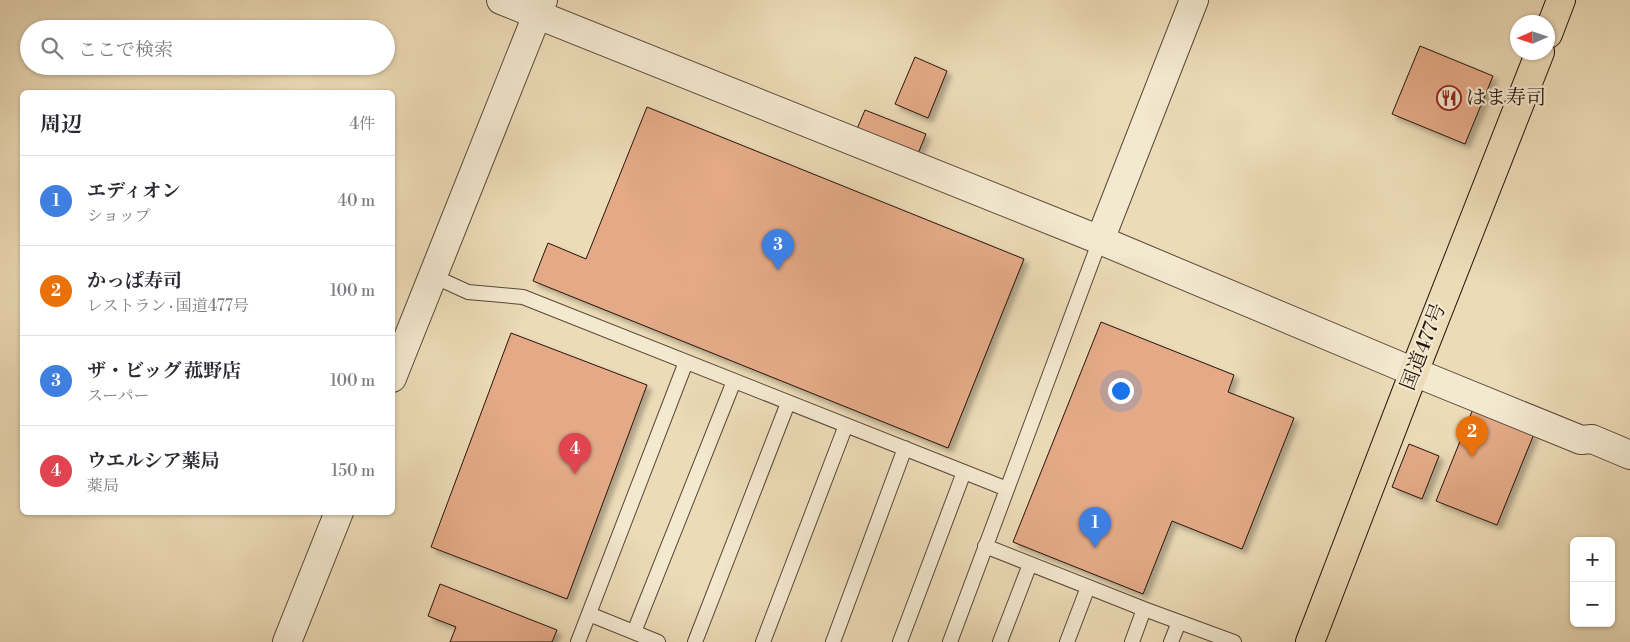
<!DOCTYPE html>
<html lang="ja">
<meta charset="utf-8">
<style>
:root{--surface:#fff;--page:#f2f2f3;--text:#2b2b33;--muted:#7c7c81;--line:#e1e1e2;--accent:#0f766e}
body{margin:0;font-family:"Libre Bodoni","Noto Serif JP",serif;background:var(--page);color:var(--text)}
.controls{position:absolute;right:15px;bottom:15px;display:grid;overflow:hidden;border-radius:8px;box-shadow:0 1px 4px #0004}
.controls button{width:45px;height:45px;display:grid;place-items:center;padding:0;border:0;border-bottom:1px solid var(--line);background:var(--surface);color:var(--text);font:25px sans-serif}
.compass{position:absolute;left:1510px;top:15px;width:45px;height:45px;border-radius:50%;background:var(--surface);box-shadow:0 1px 4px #0004;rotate:267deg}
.you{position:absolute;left:1120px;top:390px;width:18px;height:18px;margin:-12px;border:4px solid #fff;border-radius:50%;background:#1a73e8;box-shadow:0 0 0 8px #1a73e833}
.badge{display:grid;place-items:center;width:32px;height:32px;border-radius:50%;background:var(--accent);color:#fff;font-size:16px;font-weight:700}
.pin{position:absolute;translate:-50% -41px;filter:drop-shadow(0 1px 2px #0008)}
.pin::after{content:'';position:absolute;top:26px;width:18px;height:15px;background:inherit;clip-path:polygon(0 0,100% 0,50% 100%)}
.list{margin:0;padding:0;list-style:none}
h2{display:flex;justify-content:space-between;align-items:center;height:65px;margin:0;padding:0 20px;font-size:21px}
h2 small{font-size:16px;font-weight:400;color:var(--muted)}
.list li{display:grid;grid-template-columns:32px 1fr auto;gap:15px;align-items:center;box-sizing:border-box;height:90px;padding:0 20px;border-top:1px solid var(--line)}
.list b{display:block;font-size:19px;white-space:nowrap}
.list p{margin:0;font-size:16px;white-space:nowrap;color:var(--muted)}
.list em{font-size:16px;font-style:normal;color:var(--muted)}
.icon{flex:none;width:28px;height:28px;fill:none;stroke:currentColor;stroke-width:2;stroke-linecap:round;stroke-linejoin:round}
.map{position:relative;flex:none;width:1630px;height:642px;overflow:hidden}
.search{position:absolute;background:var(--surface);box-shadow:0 1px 4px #0004;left:20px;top:20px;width:375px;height:55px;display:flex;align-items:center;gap:12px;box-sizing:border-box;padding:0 18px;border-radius:28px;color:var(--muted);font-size:19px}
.panel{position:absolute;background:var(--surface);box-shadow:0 1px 4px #0004;left:20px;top:90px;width:375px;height:425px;border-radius:8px}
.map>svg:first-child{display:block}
</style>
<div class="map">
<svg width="1630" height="642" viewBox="0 0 1630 642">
<defs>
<filter id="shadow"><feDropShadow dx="4.5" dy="4.5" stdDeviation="2.5" flood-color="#0004"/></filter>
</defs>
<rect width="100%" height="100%" fill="#ecdbb7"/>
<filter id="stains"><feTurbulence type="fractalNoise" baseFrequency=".004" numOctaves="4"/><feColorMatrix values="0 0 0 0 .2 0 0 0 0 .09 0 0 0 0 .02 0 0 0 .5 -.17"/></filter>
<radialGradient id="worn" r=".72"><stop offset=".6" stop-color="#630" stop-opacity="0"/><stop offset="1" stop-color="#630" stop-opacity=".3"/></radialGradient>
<path fill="#e4aa87" stroke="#27140b" filter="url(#shadow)" d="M1420 46 1493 76 1465 144 1392 114Z
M915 57 947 71 928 118 895 104Z
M647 107 1024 259 948 448 533 281 548 243 586 259Z
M865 110 926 134 915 161 854 136Z
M1101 322 1234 375 1228 392 1294 418 1242 549 1172 521 1143 594 1013 542Z
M511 333 647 385 567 599 431 547Z
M1473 409 1534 434 1497 525 1436 501Z
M1409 444 1439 456 1422 499 1392 487Z
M440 584 557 630 552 642H450L456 627 428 616Z"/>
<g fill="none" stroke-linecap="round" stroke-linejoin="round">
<defs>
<path id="service" d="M433 276 468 292 523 297 1007 489
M985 546 1144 609 1234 642
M589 614 658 642
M634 632 734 381
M578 642 686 362
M695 642 788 403
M763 642 846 425
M833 642 905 448
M900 642 964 472
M950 642 1100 240
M1000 642 1030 564
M1067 642 1088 587
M1132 642 1144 609
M1171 642 1179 622"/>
<path id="minor" d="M501 0 1100 240 1414 372 1581 440 1592 439 1630 455
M1100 240 1194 0
M392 378 543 0
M287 642 339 512"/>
<path id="trunk" d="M1548 34 1561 0
M1310 642 1414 372 1540 52"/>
</defs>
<use href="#service" stroke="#584636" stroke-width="16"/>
<use href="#minor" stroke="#584636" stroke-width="30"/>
<use href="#trunk" stroke="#27140b" stroke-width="30"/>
<use href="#service" stroke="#f3e8d0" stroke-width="14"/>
<use href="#minor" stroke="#f3e8d0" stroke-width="28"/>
<use href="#trunk" stroke="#ecdbb7" stroke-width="28"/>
</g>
<defs>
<symbol id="restaurant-ring" viewBox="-11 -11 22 22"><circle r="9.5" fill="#f3e8d0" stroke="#8f2418" stroke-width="1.5"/><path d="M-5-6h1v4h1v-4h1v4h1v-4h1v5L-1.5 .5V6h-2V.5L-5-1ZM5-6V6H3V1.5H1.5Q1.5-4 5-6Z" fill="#8f2418"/></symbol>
</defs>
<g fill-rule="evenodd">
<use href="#restaurant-ring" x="1435" y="84" width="28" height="28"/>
</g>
<g text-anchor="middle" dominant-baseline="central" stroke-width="4.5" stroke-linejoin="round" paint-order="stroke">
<g font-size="20" fill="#27140b" stroke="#f3e8d0" text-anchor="start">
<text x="1466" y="98">はま寿司</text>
</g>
<g font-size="20" fill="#27140b" stroke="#f3e8d0">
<text transform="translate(1424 347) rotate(-69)">国道477号</text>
</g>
</g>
<rect width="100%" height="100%" filter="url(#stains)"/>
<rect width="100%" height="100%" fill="url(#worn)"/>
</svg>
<div class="controls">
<button>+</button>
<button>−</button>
</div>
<svg class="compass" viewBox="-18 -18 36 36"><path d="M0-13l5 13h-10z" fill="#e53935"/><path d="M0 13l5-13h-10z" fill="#7c7c81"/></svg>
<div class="you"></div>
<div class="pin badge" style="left:1095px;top:548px;background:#3f7fe0">1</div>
<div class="pin badge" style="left:1472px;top:457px;background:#e8710a">2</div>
<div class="pin badge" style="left:778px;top:270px;background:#3f7fe0">3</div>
<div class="pin badge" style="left:575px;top:474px;background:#e0444e">4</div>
<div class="search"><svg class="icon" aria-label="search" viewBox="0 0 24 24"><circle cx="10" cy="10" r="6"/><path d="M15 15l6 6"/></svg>ここで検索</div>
<section class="panel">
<h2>周辺<small>4件</small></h2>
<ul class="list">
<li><span class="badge" style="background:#3f7fe0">1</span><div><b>エディオン</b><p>ショップ</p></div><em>40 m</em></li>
<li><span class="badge" style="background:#e8710a">2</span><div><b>かっぱ寿司</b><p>レストラン · 国道477号</p></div><em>100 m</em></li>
<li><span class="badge" style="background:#3f7fe0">3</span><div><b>ザ・ビッグ 菰野店</b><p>スーパー</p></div><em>100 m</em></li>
<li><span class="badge" style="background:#e0444e">4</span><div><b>ウエルシア薬局</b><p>薬局</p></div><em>150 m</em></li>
</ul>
</section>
</div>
